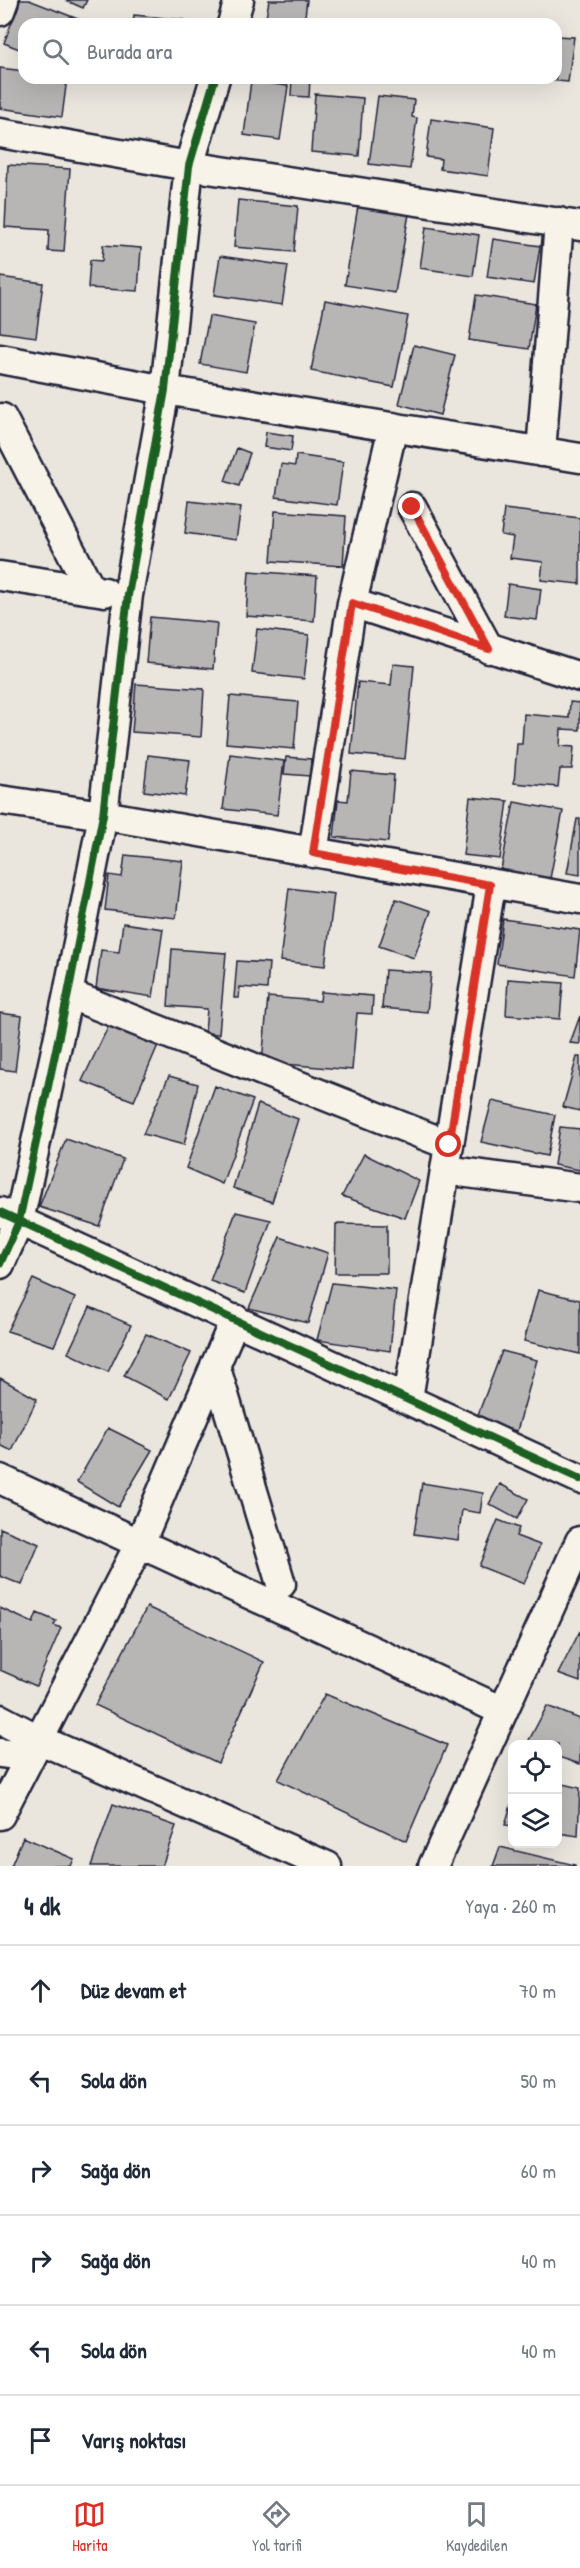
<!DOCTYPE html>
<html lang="tr">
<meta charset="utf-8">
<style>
:root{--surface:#fff;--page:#f2f2f3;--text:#1f2937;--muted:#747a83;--line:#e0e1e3;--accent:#d93025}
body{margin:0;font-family:"Patrick Hand",sans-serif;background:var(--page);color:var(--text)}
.controls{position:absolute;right:18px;bottom:18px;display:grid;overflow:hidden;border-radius:12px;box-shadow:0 6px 24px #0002}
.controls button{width:54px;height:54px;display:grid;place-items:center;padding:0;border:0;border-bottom:2px solid var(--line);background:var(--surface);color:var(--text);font:30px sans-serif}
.stop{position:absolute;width:18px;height:18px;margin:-14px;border:4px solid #d93025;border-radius:50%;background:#fff}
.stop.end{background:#d93025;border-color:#fff;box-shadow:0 2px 6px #0008}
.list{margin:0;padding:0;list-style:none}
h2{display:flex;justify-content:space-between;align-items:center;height:78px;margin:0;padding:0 24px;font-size:26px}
h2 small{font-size:20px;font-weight:400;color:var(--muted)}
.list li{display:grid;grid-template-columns:39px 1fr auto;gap:18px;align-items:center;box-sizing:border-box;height:90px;padding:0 24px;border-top:2px solid var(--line)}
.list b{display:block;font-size:22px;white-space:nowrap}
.list em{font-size:20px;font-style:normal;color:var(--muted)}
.icon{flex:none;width:33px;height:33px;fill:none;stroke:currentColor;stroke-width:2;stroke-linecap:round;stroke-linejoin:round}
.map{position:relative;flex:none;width:580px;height:1866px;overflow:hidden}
.search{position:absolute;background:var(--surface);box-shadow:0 6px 24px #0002;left:18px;right:18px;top:18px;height:66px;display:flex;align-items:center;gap:15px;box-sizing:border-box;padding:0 21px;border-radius:18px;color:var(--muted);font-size:22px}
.sheet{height:618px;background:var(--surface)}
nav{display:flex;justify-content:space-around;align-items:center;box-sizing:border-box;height:84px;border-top:2px solid var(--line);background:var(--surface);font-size:16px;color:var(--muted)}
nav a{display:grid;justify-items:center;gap:3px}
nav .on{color:var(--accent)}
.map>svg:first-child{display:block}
</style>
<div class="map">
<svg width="580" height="1866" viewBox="0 0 580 1866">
<rect width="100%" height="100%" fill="#eae6de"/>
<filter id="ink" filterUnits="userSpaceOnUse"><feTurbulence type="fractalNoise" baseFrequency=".0167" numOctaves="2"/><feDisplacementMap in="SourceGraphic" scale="12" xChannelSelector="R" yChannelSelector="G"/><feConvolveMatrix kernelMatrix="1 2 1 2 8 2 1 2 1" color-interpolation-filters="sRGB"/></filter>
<g filter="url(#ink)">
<path fill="#b8b6b5" stroke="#22223b" stroke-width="1.5" d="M20 0H29L91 24H24V51L4 43Z
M65 0H87L83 8Z
M269 0H307L304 24H265Z
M134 15 185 20V24H133Z
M556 36 574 37 568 82 524 78H556Z
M0 68 24 71V78H67L62 117 0 108Z
M292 78H310L309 97 291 96Z
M251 81 288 86 280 140 244 135Z
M315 94 363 98 359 156 311 152Z
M378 96 414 100 412 117 417 118 410 169 369 164Z
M431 119 494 128 488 176 440 169 441 159 426 157Z
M8 165 70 169 64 252 48 251 49 230 5 227Z
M238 200 298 206 294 252 234 247Z
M358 206 409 214 395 293 345 285Z
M426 227 479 235 473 276 420 268Z
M493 239 540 246 534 284 487 277Z
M103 245 141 248 138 291 88 288 90 260 102 261Z
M220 256 288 266 282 305 214 295Z
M0 277 43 283 36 337 0 332Z
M476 295 536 304 529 349 469 340Z
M325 300 408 316 394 387 311 371Z
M209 316 255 324 246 372 200 364Z
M414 345 455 355 440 415 399 404Z
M266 432 293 436 291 451 264 447Z
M237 448 250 453 239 486 225 481Z
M296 455 343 462 337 505 276 497 281 464 295 466Z
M189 501 241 507 236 540 185 533Z
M504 509 580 518V584L541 580 543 562 510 558 513 537 501 535Z
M275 511 346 516 343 566 271 561Z
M249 571 317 576 314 621 246 616Z
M508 584 541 589 537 620 504 616Z
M150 617 217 623 213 669 146 663Z
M257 629 309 635 304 679 252 673Z
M393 664 414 666 405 759 351 754 358 682 391 685Z
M136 684 204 689 201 737 132 732Z
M230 696 298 702 294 749 226 743Z
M570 702 580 703V730L561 729 560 746 574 747 572 769H560L558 787 514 783 517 744H522L524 714 569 718Z
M230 754 284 761 277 815 223 809Z
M148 755 190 760 185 796 144 791Z
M286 757 311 759 310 776 284 774Z
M351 771 394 775 388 842 334 837 338 800 348 801Z
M470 797 508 801 500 859 463 855Z
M514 802 563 811 549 884 500 875Z
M577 819H580V875L567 873Z
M125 855 183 861 176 918 105 910 109 875 122 877Z
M289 888 334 894 325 966 280 961Z
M396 899 431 911 414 958 379 946Z
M503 919 580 930 575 976 497 964Z
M123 923 163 929 153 997 96 988 101 950 119 952Z
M172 949 226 953 219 1034 205 1033 207 1009 168 1006Z
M237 961 269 963 267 989 240 987 239 998H234Z
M385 970 431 973 427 1012 382 1008Z
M508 979 563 983 560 1019 506 1015Z
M321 992 373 996 372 1014 357 1013 352 1070 262 1062 268 997 320 1001Z
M0 1013 22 1016 15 1071 0 1069Z
M580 1016V1044L570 1043Z
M109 1025 158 1045 134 1101 82 1081Z
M577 1057H580V1111L563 1107Z
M169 1076 198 1084 184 1145 143 1134Z
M215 1086 253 1100 222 1184 186 1168Z
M492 1101 555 1115 547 1156 481 1142Z
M258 1104 298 1119 272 1202 233 1188Z
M560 1127 580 1129V1170L554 1165Z
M66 1139 123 1159 99 1226 39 1207Z
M364 1154 419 1181 405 1218 342 1196Z
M236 1212 271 1220 245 1293 210 1281Z
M336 1224 387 1225V1273H335Z
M280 1237 328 1253 308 1323 249 1308Z
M33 1279 75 1298 54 1346 7 1331Z
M332 1283 396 1290 390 1351 317 1340Z
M538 1290 580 1300V1354L524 1341Z
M90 1307 131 1325 108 1372 68 1353Z
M146 1334 191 1353 169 1399 124 1376Z
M502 1351 537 1360 517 1431 476 1420Z
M0 1378 37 1399 12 1451 0 1445Z
M108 1428 152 1450 118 1507 77 1482Z
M422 1483 483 1493 480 1513 462 1510 458 1540 414 1534Z
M500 1484 528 1499 517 1519 489 1504Z
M498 1520 519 1528 516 1536 540 1545 524 1584 479 1566Z
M0 1528 39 1544 22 1585 0 1576Z
M147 1607 264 1662 218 1763 95 1705Z
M0 1608 33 1623 37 1613 56 1621 54 1625 61 1628 36 1686 0 1670Z
M580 1631V1682L558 1674Z
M325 1694 447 1745 406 1841 278 1780Z
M547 1706 580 1719V1764L558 1757V1744H527Z
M558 1783 580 1788 578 1836 558 1833Z
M512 1802V1826L505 1825Z
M113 1804 176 1826 162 1866H91Z
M23 1837 74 1859 71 1866H11Z
M500 1847 575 1865V1866H493Z"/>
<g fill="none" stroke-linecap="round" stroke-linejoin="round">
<defs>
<path id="street" d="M0 11 4 0
M232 24 239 0
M0 133 189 166 580 226
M0 359 165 390 580 458
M2 418 91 590
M541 452 559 222
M412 507 489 649
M0 576 105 592
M352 603 580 677
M0 800 103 815 580 899
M313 853 352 603 393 427
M68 994 449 1145
M445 1170 580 1188
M0 1212 580 1479
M0 1264 19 1221 68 994 103 815 128 595 165 390 189 166 215 78
M215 1365 281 1584
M408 1399 491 885
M0 1479 503 1711
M0 1719 38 1739 327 1866
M0 1753 29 1757
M0 1815 140 1543 235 1319
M433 1866 580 1541"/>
</defs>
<use href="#street" stroke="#22223b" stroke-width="33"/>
<use href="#street" stroke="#f7f3e8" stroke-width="28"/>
<defs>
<path id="cycleway" d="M0 1212 580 1479
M0 1264 19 1221 68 994 103 815 128 595 165 390 189 166 215 78"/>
</defs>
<use href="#cycleway" stroke="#f7f3e8" stroke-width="11"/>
<use href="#cycleway" stroke="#1b5e20" stroke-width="8"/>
</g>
</g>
<g fill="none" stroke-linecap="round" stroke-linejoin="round" filter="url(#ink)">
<path stroke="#d93025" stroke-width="8" d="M412 507 489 649 352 603 313 853 490 885 449 1145"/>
</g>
</svg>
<div class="controls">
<button><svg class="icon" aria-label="locate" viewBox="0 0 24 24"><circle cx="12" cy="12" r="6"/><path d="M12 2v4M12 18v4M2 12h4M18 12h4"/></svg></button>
<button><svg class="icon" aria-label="layers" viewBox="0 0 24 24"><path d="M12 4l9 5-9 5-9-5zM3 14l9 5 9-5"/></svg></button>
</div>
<div class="stop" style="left:449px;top:1145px"></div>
<div class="stop end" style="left:412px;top:507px"></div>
<div class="search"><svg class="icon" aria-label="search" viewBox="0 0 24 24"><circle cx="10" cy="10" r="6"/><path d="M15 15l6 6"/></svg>Burada ara</div>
</div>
<section class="sheet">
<h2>4 dk<small>Yaya · 260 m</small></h2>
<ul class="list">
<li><svg class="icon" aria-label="ahead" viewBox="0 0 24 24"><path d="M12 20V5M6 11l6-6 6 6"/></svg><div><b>Düz devam et</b></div><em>70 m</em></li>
<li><svg class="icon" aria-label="left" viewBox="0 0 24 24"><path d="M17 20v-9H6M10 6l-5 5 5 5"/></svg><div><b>Sola dön</b></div><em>50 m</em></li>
<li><svg class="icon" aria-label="right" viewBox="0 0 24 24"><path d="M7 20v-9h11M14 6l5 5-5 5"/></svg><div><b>Sağa dön</b></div><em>60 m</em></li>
<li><svg class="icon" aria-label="right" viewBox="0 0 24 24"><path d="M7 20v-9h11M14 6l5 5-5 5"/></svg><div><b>Sağa dön</b></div><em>40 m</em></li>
<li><svg class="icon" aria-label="left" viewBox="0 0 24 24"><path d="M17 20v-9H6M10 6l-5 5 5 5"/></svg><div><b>Sola dön</b></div><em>40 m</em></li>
<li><svg class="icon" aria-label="arrive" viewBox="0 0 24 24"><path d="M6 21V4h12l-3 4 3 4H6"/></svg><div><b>Varış noktası</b></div></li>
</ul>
</section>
<nav>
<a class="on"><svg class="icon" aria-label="map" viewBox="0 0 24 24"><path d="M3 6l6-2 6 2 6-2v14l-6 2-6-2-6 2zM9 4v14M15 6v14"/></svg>Harita</a>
<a><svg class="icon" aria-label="directions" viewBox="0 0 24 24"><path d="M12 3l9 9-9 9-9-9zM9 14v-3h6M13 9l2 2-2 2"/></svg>Yol tarifi</a>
<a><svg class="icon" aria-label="saved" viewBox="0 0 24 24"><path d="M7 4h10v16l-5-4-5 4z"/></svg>Kaydedilen</a>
</nav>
